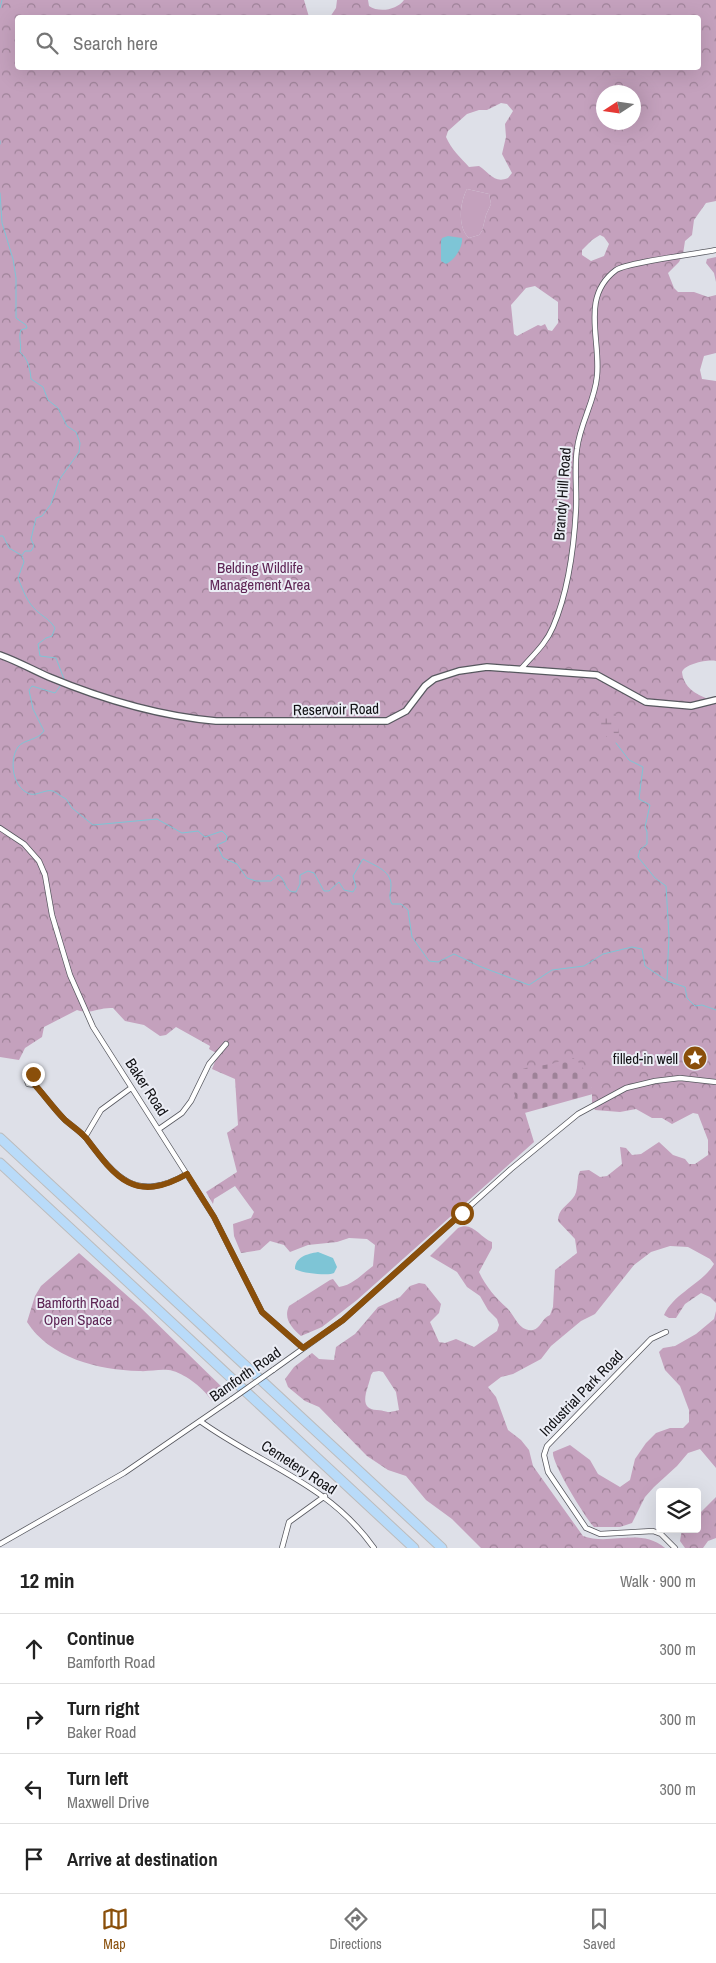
<!DOCTYPE html>
<meta charset="utf-8">
<style>
:root{--surface:#fff;--page:#f2f2f2;--text:#222;--muted:#767676;--line:#e0e0e0;--accent:#8a4f0a}
body{margin:0;font-family:"Archivo Narrow",sans-serif;background:var(--page);color:var(--text)}
.controls{position:absolute;right:15px;bottom:15px;display:grid;overflow:hidden;border-radius:5px;box-shadow:0 5px 20px #0002}
.controls button{width:45px;height:45px;display:grid;place-items:center;padding:0;border:0;border-bottom:1px solid var(--line);background:var(--surface);color:var(--text);font:25px sans-serif}
.compass{position:absolute;left:596px;top:85px;width:45px;height:45px;border-radius:50%;background:var(--surface);box-shadow:0 5px 20px #0002;rotate:258deg}
.stop{position:absolute;width:15px;height:15px;margin:-11px;border:4px solid #8a4f0a;border-radius:50%;background:#fff}
.stop.end{background:#8a4f0a;border-color:#fff;box-shadow:0 1px 5px #0008}
.list{margin:0;padding:0;list-style:none}
h2{display:flex;justify-content:space-between;align-items:center;height:65px;margin:0;padding:0 20px;font-size:21px}
h2 small{font-size:16px;font-weight:400;color:var(--muted)}
.list li{display:grid;grid-template-columns:32px 1fr auto;gap:15px;align-items:center;box-sizing:border-box;height:70px;padding:0 20px;border-top:1px solid var(--line)}
.list b{display:block;font-size:19px;white-space:nowrap}
.list p{margin:0;font-size:16px;white-space:nowrap;color:var(--muted)}
.list em{font-size:16px;font-style:normal;color:var(--muted)}
.icon{flex:none;width:28px;height:28px;fill:none;stroke:currentColor;stroke-width:2;stroke-linecap:round;stroke-linejoin:round}
.map{position:relative;flex:none;width:716px;height:1548px;overflow:hidden}
.search{position:absolute;background:var(--surface);box-shadow:0 5px 20px #0002;left:15px;right:15px;top:15px;height:55px;display:flex;align-items:center;gap:12px;box-sizing:border-box;padding:0 18px;border-radius:5px;color:var(--muted);font-size:19px}
.sheet{height:345px;background:var(--surface)}
nav{display:flex;justify-content:space-around;align-items:center;box-sizing:border-box;height:70px;border-top:1px solid var(--line);background:var(--surface);font-size:14px;color:var(--muted)}
nav a{display:grid;justify-items:center;gap:2px}
nav .on{color:var(--accent)}
.map>svg:first-child{display:block}
</style>
<div class="map">
<svg width="716" height="1548" viewBox="0 0 716 1548">
<defs>
<pattern id="forest-crowns" width="20" height="18" patternUnits="userSpaceOnUse" patternTransform="scale(1.25)"><rect width="20" height="18" fill="#c4a1bd"/><path d="M2 6a3 3 0 1 1 6 0M12 15a3 3 0 1 1 6 0" fill="none" stroke="#9e8298"/></pattern>
<pattern id="wetland-marsh" width="20" height="14" patternUnits="userSpaceOnUse" patternTransform="scale(1.25)"><rect width="20" height="14" fill="#c4a1bd"/><path d="M1 5h8M5 5V1M11 12h8M15 12V8" fill="none" stroke="#9e8298"/></pattern>
<pattern id="cemetery-stones" width="16" height="16" patternUnits="userSpaceOnUse" patternTransform="scale(1.25)"><rect width="16" height="16" fill="#c4a1bd"/><path d="M2 7V4a2 2 0 0 1 4 0v3zM10 15v-3a2 2 0 0 1 4 0v3z" fill="#9e8298"/></pattern>
</defs>
<rect width="100%" height="100%" fill="#dee0e8"/>
<path fill="#c4a1bd" d="M467 189 489 194 491 204 486 215 482 231 479 235 469 238C457 227 460 202 467 189Z"/>
<path fill="url(#forest-crowns)" fill-rule="evenodd" d="M0 0H304L309 17 18 18V68H698V18L330 17 336 8 337 0H368L369 6C379 13 397 10 404 0H716V201L706 203 694 220 692 235 685 241 683 254 679 262 668 273 674 288 678 292H694L708 297 716 295V353L704 356 700 370 702 379 716 381V661C708 659 685 664 682 672 684 691 701 696 716 702V1303L710 1297 701 1293 685 1304 676 1318H669L664 1315C674 1293 702 1284 714 1264L710 1259 688 1247 670 1246 651 1252 634 1265 595 1314 581 1321 551 1346 541 1359 513 1374 501 1377 488 1387 496 1397 508 1430 521 1440 529 1450 533 1466 583 1536C610 1546 640 1527 665 1548H481L452 1519 426 1500 406 1476 388 1470 367 1456 319 1407 305 1401 288 1387 285 1379 294 1367 312 1353 319 1359 334 1360 336 1347 355 1334 378 1307 400 1297 410 1286 419 1283 425 1284 441 1304 439 1313 430 1322 439 1342 445 1343 456 1339 474 1347 497 1331 499 1325 497 1319 488 1310 480 1296 467 1287 457 1272 430 1256 458 1228C473 1221 479 1237 492 1242V1248L479 1272C486 1287 496 1298 507 1308 515 1316 519 1332 533 1330 541 1328 542 1318 550 1315L553 1307 555 1270 577 1253 575 1239 558 1221C558 1209 567 1206 573 1198 579 1191 576 1179 580 1171L589 1170 600 1177 607 1176 622 1164 620 1147 626 1148 632 1155 641 1154 659 1142 673 1155 685 1159 689 1164H695L708 1155V1140L698 1114 693 1113 672 1124 662 1118H652L636 1109 620 1112 595 1110 592 1104V1089L582 1070 513 1073 534 1142 357 1300 322 1327 301 1336C292 1328 283 1319 289 1306L330 1280 333 1279 339 1287C353 1285 362 1274 373 1266L375 1245 367 1239 349 1238 337 1242 308 1245 290 1252 284 1245 270 1241 260 1250 241 1253 234 1236 233 1224 251 1218 254 1212 235 1186 214 1199 213 1204 206 1192 237 1172 227 1133 238 1125 235 1079 212 1069 218 1054 209 1049 210 1046 176 1027 166 1035 160 1036 144 1025 125 1021 113 1008C99 1007 90 1015 77 1010L44 1027 42 1037 25 1048 19 1060 0 1057ZM604 92H634V122H604ZM501 103 507 104 513 111 505 124 506 137 502 154 512 173 508 178C494 184 489 172 479 166L469 167C461 158 451 149 446 137L448 131 467 114 479 110H487ZM467 189 489 194 491 204 486 215 482 231 479 235 469 238C457 227 460 202 467 189ZM600 235 604 237 609 244 604 256 591 261 582 255V250L592 240ZM535 286 558 302V323L552 331 548 330 545 324 541 326 538 325 517 336 514 334 511 305 526 288ZM379 1371 383 1372 396 1392 399 1410C384 1414 390 1411 377 1410 356 1409 369 1387 371 1375L373 1372Z
M716 257V282L714 273 706 263 707 259Z
M79 1253 140 1307 227 1392 212 1401C204 1389 187 1375 173 1371 162 1368 150 1372 139 1371 98 1370 50 1358 27 1322L35 1296 41 1286Z
M716 1311V1468L700 1449 688 1453 677 1466 654 1487 645 1497 632 1523 620 1527H594C586 1519 551 1462 553 1452L570 1445 590 1460 598 1474 620 1487 630 1480 635 1459 646 1443 656 1433 670 1428H683L689 1422V1410L680 1386 665 1370 659 1352 663 1348 675 1346 696 1334 714 1319Z
M716 1497V1538L708 1541 703 1548H685L680 1541 682 1529H697V1516Z"/>
<path fill="url(#wetland-marsh)" d="M605 707H612L616 715 620 741 618 742C607 740 600 731 595 722L600 709Z"/>
<path fill="url(#cemetery-stones)" d="M573 1058C582 1062 593 1085 593 1094L521 1114 510 1080 511 1074C525 1066 536 1067 550 1064 559 1063 564 1057 573 1058Z"/>
<path fill="#7ec5d6" d="M448 236 462 238C463 247 455 260 446 264L441 261V241L442 238Z
M318 1252 333 1258 337 1267 334 1273C329 1276 300 1273 295 1269 295 1257 307 1254 318 1252Z"/>
<g fill="none" stroke-linecap="round" stroke-linejoin="round">
<path stroke="#7ec5d6" stroke-width="1" d="M0 8 2 0
M0 141V144
M0 193 2 223 13 259 16 278V318L26 325 27 328 21 330C18 337 22 344 20 352 28 359 30 368 31 379L43 387 48 400 58 408 67 426 76 432 80 443 79 452 59 480 51 504 42 516 36 518 31 539 34 546 31 551H25L22 555
M0 536H3L9 548 21 555
M22 556 24 562 18 578C23 590 27 603 38 612 45 618 50 620 55 628L52 636 46 638 38 644 40 656 56 658 64 679
M61 685 55 693 32 686 29 690 33 709 44 731C37 741 24 739 18 747 9 760 12 788 30 794 37 796 45 789 53 791 57 793 62 797 66 799L72 808 93 825 157 819 182 833 198 831 205 837 222 831 227 836 226 841 217 845 223 858 237 864 247 878 256 881H271L278 875C287 879 283 893 296 892L300 884V875L308 871 314 873 324 891H329L339 882 344 890 353 892 356 887 353 876 363 859C373 865 391 870 391 885 391 892 388 897 392 904H401L408 910 412 937 429 961 438 962 454 954 479 966 529 985 552 970 584 966 603 954 632 947 642 949 645 966 667 981 685 987 687 998 695 1006 702 1005 716 1010
M616 743 629 760 643 767 639 799 650 805 645 827 647 832V844L640 850 638 857 655 878 666 886 669 936 667 980"/>
<defs>
<path id="minor" d="M521 669C532 656 546 644 553 627 568 592 574 547 576 509 577 489 574 468 577 449 580 423 595 401 597 376 601 339 580 297 616 270 628 262 697 254 716 250
M0 828 24 844 39 861 45 875 52 915 70 975 93 1027 214 1217 262 1312 303 1348
M35 1085 28 1084 25 1074H33L36 1080 35 1085C45 1096 54 1109 65 1120 72 1126 80 1131 86 1138 116 1178 135 1203 187 1174
M159 1129 182 1113 191 1101 209 1064 226 1044
M85 1137 101 1110 131 1088
M666 1332 651 1339 547 1446 544 1455 548 1472 586 1528 600 1534 653 1531 661 1534 675 1548
M273 1370 343 1320 511 1169 578 1114 626 1088 655 1081 680 1078 716 1082
M200 1421C261 1465 328 1483 374 1548
M0 1544 124 1473 232 1399
M282 1548 289 1522 325 1496"/>
<path id="tertiary" d="M0 655C17 661 33 670 49 677 102 699 159 716 216 721H387L406 711 425 686 434 679 459 671 487 667 597 675 646 702 691 706 716 700"/>
<path id="motorway" d="M0 1138 442 1548
M0 1163 414 1548"/>
</defs>
<use href="#minor" stroke="#57585f" stroke-width="6"/>
<use href="#tertiary" stroke="#57585f" stroke-width="8"/>
<use href="#motorway" stroke="#bcbcbd" stroke-width="11"/>
<use href="#minor" stroke="#fff" stroke-width="4.5"/>
<use href="#tertiary" stroke="#fff" stroke-width="5.5"/>
<use href="#motorway" stroke="#b9dbf9" stroke-width="9"/>
<defs>
<path id="minor-bridge" d="M232 1399 273 1370"/>
</defs>
<use href="#minor-bridge" stroke="#57585f" stroke-width="6" stroke-linecap="butt"/>
<use href="#minor-bridge" stroke="#fff" stroke-width="4.5"/>
</g>
<g fill="none" stroke-linecap="round" stroke-linejoin="round">
<path stroke="#8a4f0a" stroke-width="6" d="M33 1074 36 1080 35 1085C45 1096 54 1109 65 1120 72 1126 80 1131 86 1138 116 1178 135 1204 187 1174L214 1217 262 1312 303 1348 343 1320 462 1213"/>
</g>
<defs>
<symbol id="sight-disc" viewBox="-11 -11 22 22"><circle r="9.5" fill="#8a4f0a" stroke="#ebedf5"/><path d="M0-6L1.8-2.2L6-1.7L2.9 1.2L3.7 5.4L0 3.3L-3.7 5.4L-2.9 1.2L-6-1.7L-1.8-2.2Z" fill="#fff"/></symbol>
</defs>
<g fill-rule="evenodd">
<use href="#sight-disc" x="681" y="1044" width="28" height="28"/>
</g>
<g text-anchor="middle" dominant-baseline="central" stroke-width="4" stroke-linejoin="round" paint-order="stroke">
<g font-size="15" fill="#111114" stroke="#ebedf5">
<text transform="translate(562 494) rotate(-86)">Brandy Hill Road</text>
<text transform="translate(336 709) rotate(-1)">Reservoir Road</text>
<text transform="translate(147 1087) rotate(57)">Baker Road</text>
<text transform="translate(245 1374) rotate(-35)">Bamforth Road</text>
<text transform="translate(581 1393) rotate(-46)">Industrial Park Road</text>
<text transform="translate(299 1467) rotate(33)">Cemetery Road</text>
</g>
<g font-size="15" fill="#5e2555" stroke="#ebedf5">
<text x="260" y="567">Belding Wildlife<tspan x="260" dy="17">Management Area</tspan></text>
<text x="78" y="1302">Bamforth Road<tspan x="78" dy="17">Open Space</tspan></text>
</g>
<g font-size="15" fill="#111114" stroke="#ebedf5" text-anchor="end">
<text x="678" y="1058">filled-in well</text>
</g>
</g>
</svg>
<div class="controls">
<button><svg class="icon" aria-label="layers" viewBox="0 0 24 24"><path d="M12 4l9 5-9 5-9-5zM3 14l9 5 9-5"/></svg></button>
</div>
<svg class="compass" viewBox="-18 -18 36 36"><path d="M0-13l5 13h-10z" fill="#e53935"/><path d="M0 13l5-13h-10z" fill="#767676"/></svg>
<div class="stop" style="left:462px;top:1213px"></div>
<div class="stop end" style="left:33px;top:1074px"></div>
<div class="search"><svg class="icon" aria-label="search" viewBox="0 0 24 24"><circle cx="10" cy="10" r="6"/><path d="M15 15l6 6"/></svg>Search here</div>
</div>
<section class="sheet">
<h2>12 min<small>Walk · 900 m</small></h2>
<ul class="list">
<li><svg class="icon" aria-label="ahead" viewBox="0 0 24 24"><path d="M12 20V5M6 11l6-6 6 6"/></svg><div><b>Continue</b><p>Bamforth Road</p></div><em>300 m</em></li>
<li><svg class="icon" aria-label="right" viewBox="0 0 24 24"><path d="M7 20v-9h11M14 6l5 5-5 5"/></svg><div><b>Turn right</b><p>Baker Road</p></div><em>300 m</em></li>
<li><svg class="icon" aria-label="left" viewBox="0 0 24 24"><path d="M17 20v-9H6M10 6l-5 5 5 5"/></svg><div><b>Turn left</b><p>Maxwell Drive</p></div><em>300 m</em></li>
<li><svg class="icon" aria-label="arrive" viewBox="0 0 24 24"><path d="M6 21V4h12l-3 4 3 4H6"/></svg><div><b>Arrive at destination</b></div></li>
</ul>
</section>
<nav>
<a class="on"><svg class="icon" aria-label="map" viewBox="0 0 24 24"><path d="M3 6l6-2 6 2 6-2v14l-6 2-6-2-6 2zM9 4v14M15 6v14"/></svg>Map</a>
<a><svg class="icon" aria-label="directions" viewBox="0 0 24 24"><path d="M12 3l9 9-9 9-9-9zM9 14v-3h6M13 9l2 2-2 2"/></svg>Directions</a>
<a><svg class="icon" aria-label="saved" viewBox="0 0 24 24"><path d="M7 4h10v16l-5-4-5 4z"/></svg>Saved</a>
</nav>
